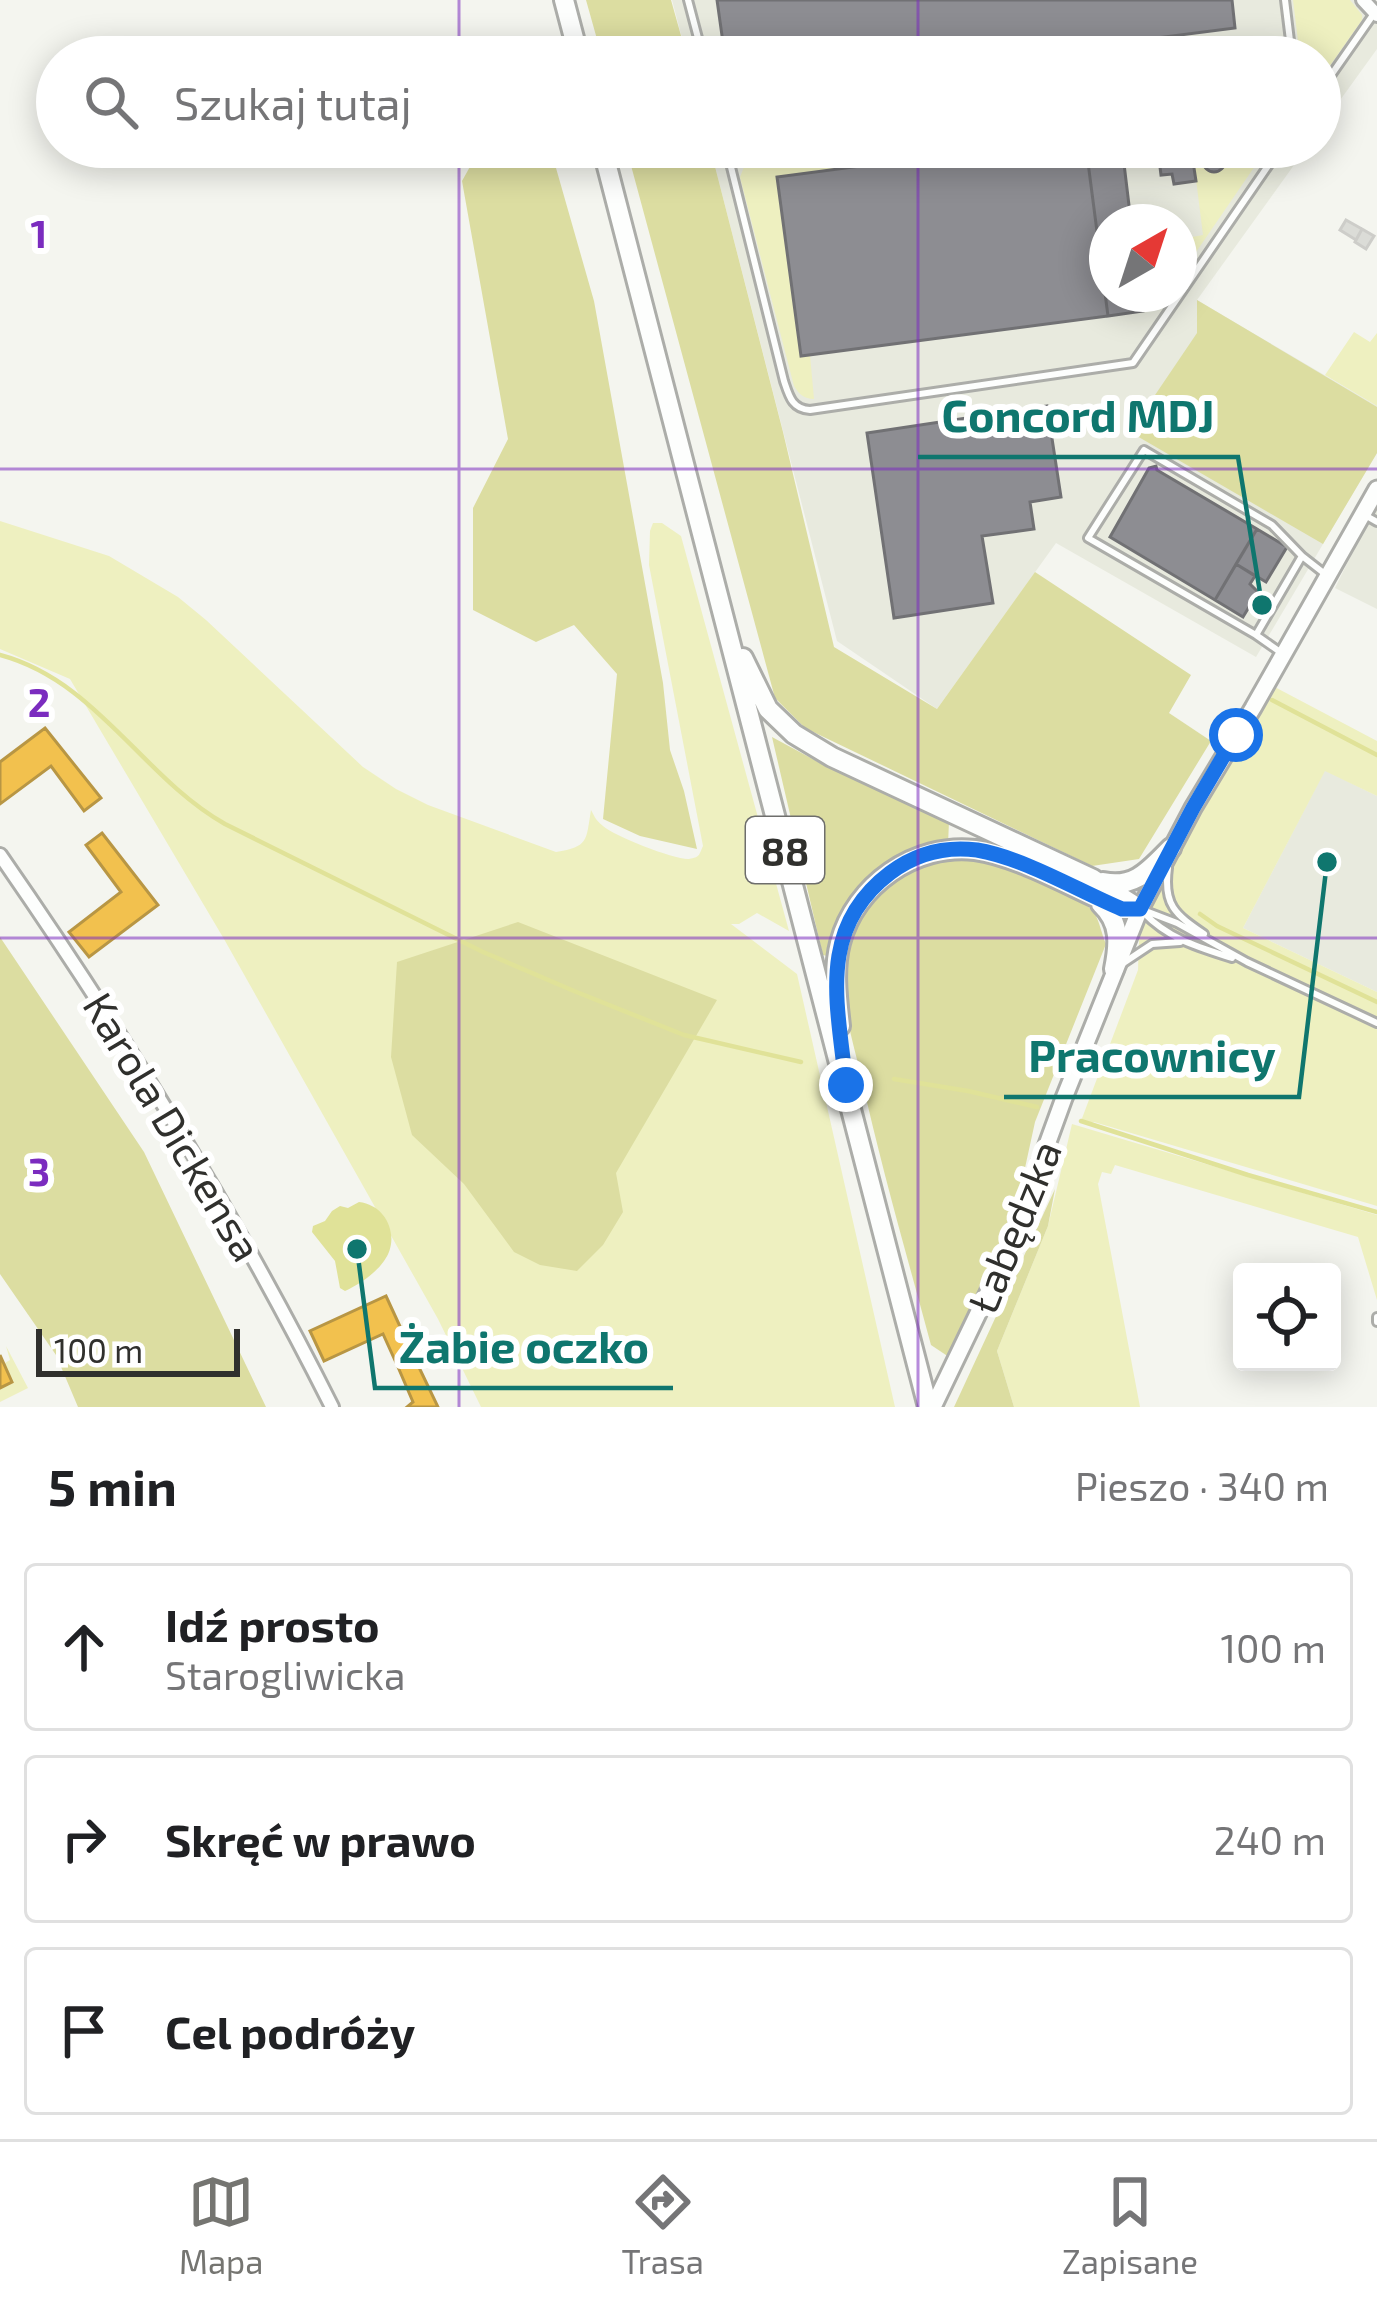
<!DOCTYPE html>
<html lang="pl">
<meta charset="utf-8">
<style>
:root{--surface:#fff;--page:#f2f2f2;--text:#202124;--muted:#757577;--line:#e0e0e0;--accent:#757571}
body{margin:0;font-family:"Exo 2",sans-serif;background:var(--page);color:var(--text)}
.controls{position:absolute;right:36px;bottom:36px;display:grid;overflow:hidden;border-radius:12px;box-shadow:0 6px 30px #0003}
.controls button{width:108px;height:108px;display:grid;place-items:center;padding:0;border:0;border-bottom:3px solid var(--line);background:var(--surface);color:var(--text);font:60px sans-serif}
.compass{position:absolute;left:1089px;top:204px;width:108px;height:108px;border-radius:50%;background:var(--surface);box-shadow:0 6px 30px #0003;rotate:39deg}
.scale{position:absolute;left:36px;bottom:30px;width:204px;box-sizing:border-box;padding-left:12px;border:6px solid #30302d;border-top:0;font-size:33px;line-height:42px;white-space:nowrap;color:#30302d;-webkit-text-stroke:9px #fff;paint-order:stroke}
.stop{position:absolute;width:36px;height:36px;margin:-27px;border:9px solid #1a73e8;border-radius:50%;background:#fff}
.stop.end{background:#1a73e8;border-color:#fff;box-shadow:0 3px 12px #0008}
.list{margin:0;padding:0;list-style:none}
h2{display:flex;justify-content:space-between;align-items:center;height:156px;margin:0;padding:0 48px;font-size:51px}
h2 small{font-size:39px;font-weight:400;color:var(--muted)}
.list li{display:grid;grid-template-columns:78px 1fr auto;gap:36px;align-items:center;box-sizing:border-box;height:168px;margin:0 24px 24px;padding:0 24px;border:3px solid var(--line);border-radius:12px}
.list b{display:block;font-size:45px;white-space:nowrap}
.list p{margin:0;font-size:39px;white-space:nowrap;color:var(--muted)}
.list em{font-size:39px;font-style:normal;color:var(--muted)}
.icon{flex:none;width:66px;height:66px;fill:none;stroke:currentColor;stroke-width:2;stroke-linecap:round;stroke-linejoin:round}
.map{position:relative;flex:none;width:1377px;height:1407px;overflow:hidden}
.search{position:absolute;background:var(--surface);box-shadow:0 6px 30px #0003;left:36px;right:36px;top:36px;height:132px;display:flex;align-items:center;gap:30px;box-sizing:border-box;padding:0 42px;border-radius:66px;color:var(--muted);font-size:45px}
.sheet{height:732px;background:var(--surface)}
nav{display:flex;justify-content:space-around;align-items:center;box-sizing:border-box;height:168px;border-top:3px solid var(--line);background:var(--surface);font-size:33px;color:var(--muted)}
nav a{display:grid;justify-items:center;gap:6px}
nav .on{color:var(--accent)}
.map>svg:first-child{display:block}
</style>
<div class="map">
<svg width="1377" height="1407" viewBox="0 0 1377 1407">
<rect width="100%" height="100%" fill="#f4f5ef"/>
<path fill="#e8eade" fill-rule="evenodd" d="M672 0H1366L1377 20V49L1320 128V57H687Z
M710 147H1307L1197 300 1377 406V453L1256 657 1056 543 937 709 837 641ZM1107 222H1179V294H1107Z
M1377 508V609L1335 588 1367 523Z
M1325 770 1377 796V992L1243 928Z"/>
<path fill="#eef0c0" d="M1293 0H1350L1362 15V20L1322 77 1320 78V57H1300Z
M851 147H1005L778 177 801 356 810 355 814 399C804 399 799 394 794 386L740 177 744 167 753 160Z
M1192 147H1268L1194 255 1188 262 1179 264V249L1193 248 1192 237 1203 235Z
M1354 332 1370 342 1377 333V406L1325 375Z
M0 521 109 556 178 597 206 620 363 767 396 789 428 805 556 852C589 847 586 840 591 810 596 819 595 819 603 826 614 836 675 860 689 859 700 857 699 855 703 846L649 565 650 531 653 523H662L681 536 789 931 757 913 739 924H731L797 974 895 1407H481L438 1319 224 939 70 679 0 649Z
M1267 683 1377 741V796L1325 771 1243 928 1377 992V1206L1094 1122 1090 1123 1081 1121 1138 970 1140 909Z
M1072 1124 1377 1215V1300L1358 1237 1115 1165 1111 1174 1102 1172 1098 1184 1140 1407H1014L997 1351 1048 1226Z
M6 1346 28 1388 0 1402V1388L12 1382 3 1364 10 1360Z"/>
<path fill="#dcdda1" d="M586 0H671L687 57H602Z
M481 147H550L594 301 663 683 670 750 684 791 697 849 640 836 603 819 617 674 574 625 536 642 473 610V508L508 439 462 181Z
M626 147H710L783 432 834 647 937 709 1035 572 1191 675 1169 713 1211 741 1139 859 1092 866 805 728 775 698Z
M1197 300 1377 407V453L1323 544 1130 432 1197 333Z
M772 737 820 763 949 821 948 845 903 857 827 956 823 955 820 943Z
M963 858C994 861 1080 888 1096 916 1100 924 1102 935 1106 944L1035 1122 1018 1200 949 1357 931 1345C907 1256 881 1166 861 1076 852 1037 838 996 844 957 845 948 850 939 854 931 873 886 915 860 963 858Z
M518 922 717 1000 616 1173 623 1212 603 1245 577 1271 540 1265 514 1252 464 1184 412 1135 391 1057 397 962Z
M0 937 144 1152 266 1407H78L56 1355 0 1274Z
M1055 1189 1048 1226 997 1351 1014 1407H954Z"/>
<path fill="#e0e298" d="M359 1202C387 1205 401 1238 384 1261 375 1274 358 1285 345 1291L340 1288 335 1261 312 1232 313 1226 325 1221 332 1211 340 1206 348 1208Z"/>
<path fill="#f2c14e" stroke="#b89644" stroke-width="3" d="M45 728 101 798 84 811 51 766 0 804V762Z
M102 833 158 905 89 957 69 932 121 892 86 845Z
M386 1296 415 1359 398 1367 383 1334 324 1361 310 1331Z
M0 1355 12 1382 0 1388Z
M415 1359 438 1407H407L413 1402 398 1367Z"/>
<path fill="#e4572e" stroke="#ae4b2e" stroke-width="3" d="M1262 593 1272 599 1261 617 1252 611Z"/>
<path fill="#8d8d92" stroke="#717174" stroke-width="3" d="M717 0H1232L1235 28 1008 57H725Z
M1005 147H1086L1108 316 801 356 777 177Z
M1086 147H1122L1131 222H1107V294H1141L1143 311 1108 316Z
M1203 161a11 11 0 1 1 22 0a11 11 0 1 1-22 0Z
M1192 155 1196 181 1174 184 1172 174 1161 175 1159 159Z
M1047 406 1061 497 1030 502 1034 529 982 536 993 603 894 618 867 433Z
M1156 466 1157 470 1257 529 1215 600 1110 537 1149 468Z
M1257 529 1287 547 1266 582 1236 564Z
M1236 564 1255 576 1250 584 1258 592 1243 617 1215 600Z"/>
<g fill="none" stroke-linecap="round" stroke-linejoin="round">
<path stroke="#e0e298" stroke-width="4.5" d="M0 655C97 681 142 777 225 824L483 952 574 991 684 1035 801 1062
M1272 700 1377 755
M1200 914 1217 926 1377 1002
M894 1079 968 1091 1037 1107
M1081 1121 1248 1175 1377 1212"/>
</g>
<path fill="#dbdcd7" stroke="#cdcdc9" stroke-width="3" d="M1346 220 1362 229 1356 240 1340 230Z
M1362 229 1374 236 1366 249 1355 242Z"/>
<g fill="none" stroke-linecap="round" stroke-linejoin="round">
<defs>
<path id="service" d="M688 0 703 57
M1285 0 1292 57
M1320 91 1373 15
M726 147 784 381C789 396 792 409 810 410L1133 363 1281 147
M728 156 793 147
M1370 518 1377 522
M1256 635 1088 538 1144 450 1272 525 1302 556
M1283 654 1256 635 1302 556 1325 574
M1168 868C1163 905 1175 914 1204 934
M1143 910 1177 923 1247 962 1377 1023
M1144 913C1169 939 1198 947 1232 958
M1122 964 1152 944 1180 942
M1377 1317V1322"/>
<path id="minor" d="M1363 0 1377 15
M0 855C122 1031 236 1215 332 1407"/>
<path id="tertiary" d="M933 1407 1009 1249 1064 1098 1140 909 1193 808 1253 708 1377 489"/>
<path id="primary" d="M564 0 579 57
M602 147 928 1407
M743 658 768 709 794 734 832 757 1093 879 1140 909
M1103 882C1135 889 1150 869 1171 848
M1101 904C1121 923 1119 944 1114 969
M840 1026C837 999 833 970 840 943 855 885 915 843 975 850 1020 856 1078 891 1122 909H1129"/>
</defs>
<use href="#service" stroke="#acada9" stroke-width="12"/>
<use href="#minor" stroke="#acada9" stroke-width="18"/>
<use href="#tertiary" stroke="#acada9" stroke-width="21"/>
<use href="#primary" stroke="#acada9" stroke-width="24"/>
<use href="#service" stroke="#fdfefd" stroke-width="6"/>
<use href="#minor" stroke="#fdfefd" stroke-width="12"/>
<use href="#tertiary" stroke="#fdfefd" stroke-width="15"/>
<use href="#primary" stroke="#fdfefd" stroke-width="18"/>
</g>
<g fill="none" stroke-linecap="round" stroke-linejoin="round">
<path stroke="#1a73e8" stroke-width="15" d="M846 1085C838 1005 816 929 890 873 915 854 945 846 977 850 1024 858 1077 890 1122 909H1140L1193 808 1236 735"/>
</g>
<path fill="none" stroke="#7b2cbf" stroke-width="3" stroke-opacity="0.55" d="M459 0V57M918 0V57M459 147V1407M918 147V1407M0 469H1377M0 938H1377"/>
<g text-anchor="middle" dominant-baseline="central" stroke-width="12" stroke-linejoin="round" paint-order="stroke">
<rect fill="#fff" stroke="#6e6e6c" stroke-width="3" x="746" y="817" width="78" height="66" rx="9"/>
<g font-size="39" font-weight="bold" fill="#30302d">
<text x="785" y="850">88</text>
</g>
<g font-size="42" fill="#30302d" stroke="#fff">
<text transform="translate(174 1126) rotate(59)">Karola Dickensa</text>
<text transform="translate(1013 1226) rotate(-68)">Łabędzka</text>
</g>
</g>
<g font-size="39" text-anchor="middle" font-weight="bold" fill="#7b2cbf" stroke="#fff" stroke-width="12" stroke-linejoin="round" paint-order="stroke">
<text x="39" y="248">1</text>
<text x="39" y="717">2</text>
<text x="39" y="1186">3</text>
</g>
<path fill="none" stroke="#0f766e" stroke-width="4.5" d="M1262 605L1238 457H918M1327 862L1299 1097H1004M357 1249L375 1388H673"/>
<g fill="#0f766e" stroke="#fff" stroke-width="4.5">
<circle cx="1262" cy="605" r="12"/>
<circle cx="1327" cy="862" r="12"/>
<circle cx="357" cy="1249" r="12"/>
</g>
<g font-size="45" text-anchor="middle" font-weight="bold" fill="#0f766e" stroke="#fff" stroke-width="12" stroke-linejoin="round" paint-order="stroke">
<text x="1078" y="432">Concord MDJ</text>
<text x="1152" y="1072">Pracownicy</text>
<text x="524" y="1363">Żabie oczko</text>
</g>
</svg>
<div class="controls">
<button><svg class="icon" aria-label="locate" viewBox="0 0 24 24"><circle cx="12" cy="12" r="6"/><path d="M12 2v4M12 18v4M2 12h4M18 12h4"/></svg></button>
</div>
<svg class="compass" viewBox="-18 -18 36 36"><path d="M0-13l5 13h-10z" fill="#e53935"/><path d="M0 13l5-13h-10z" fill="#757577"/></svg>
<div class="scale">100 m</div>
<div class="stop" style="left:1236px;top:735px"></div>
<div class="stop end" style="left:846px;top:1085px"></div>
<div class="search"><svg class="icon" aria-label="search" viewBox="0 0 24 24"><circle cx="10" cy="10" r="6"/><path d="M15 15l6 6"/></svg>Szukaj tutaj</div>
</div>
<section class="sheet">
<h2>5 min<small>Pieszo · 340 m</small></h2>
<ul class="list">
<li><svg class="icon" aria-label="ahead" viewBox="0 0 24 24"><path d="M12 20V5M6 11l6-6 6 6"/></svg><div><b>Idź prosto</b><p>Starogliwicka</p></div><em>100 m</em></li>
<li><svg class="icon" aria-label="right" viewBox="0 0 24 24"><path d="M7 20v-9h11M14 6l5 5-5 5"/></svg><div><b>Skręć w prawo</b></div><em>240 m</em></li>
<li><svg class="icon" aria-label="arrive" viewBox="0 0 24 24"><path d="M6 21V4h12l-3 4 3 4H6"/></svg><div><b>Cel podróży</b></div></li>
</ul>
</section>
<nav>
<a class="on"><svg class="icon" aria-label="map" viewBox="0 0 24 24"><path d="M3 6l6-2 6 2 6-2v14l-6 2-6-2-6 2zM9 4v14M15 6v14"/></svg>Mapa</a>
<a><svg class="icon" aria-label="directions" viewBox="0 0 24 24"><path d="M12 3l9 9-9 9-9-9zM9 14v-3h6M13 9l2 2-2 2"/></svg>Trasa</a>
<a><svg class="icon" aria-label="saved" viewBox="0 0 24 24"><path d="M7 4h10v16l-5-4-5 4z"/></svg>Zapisane</a>
</nav>
